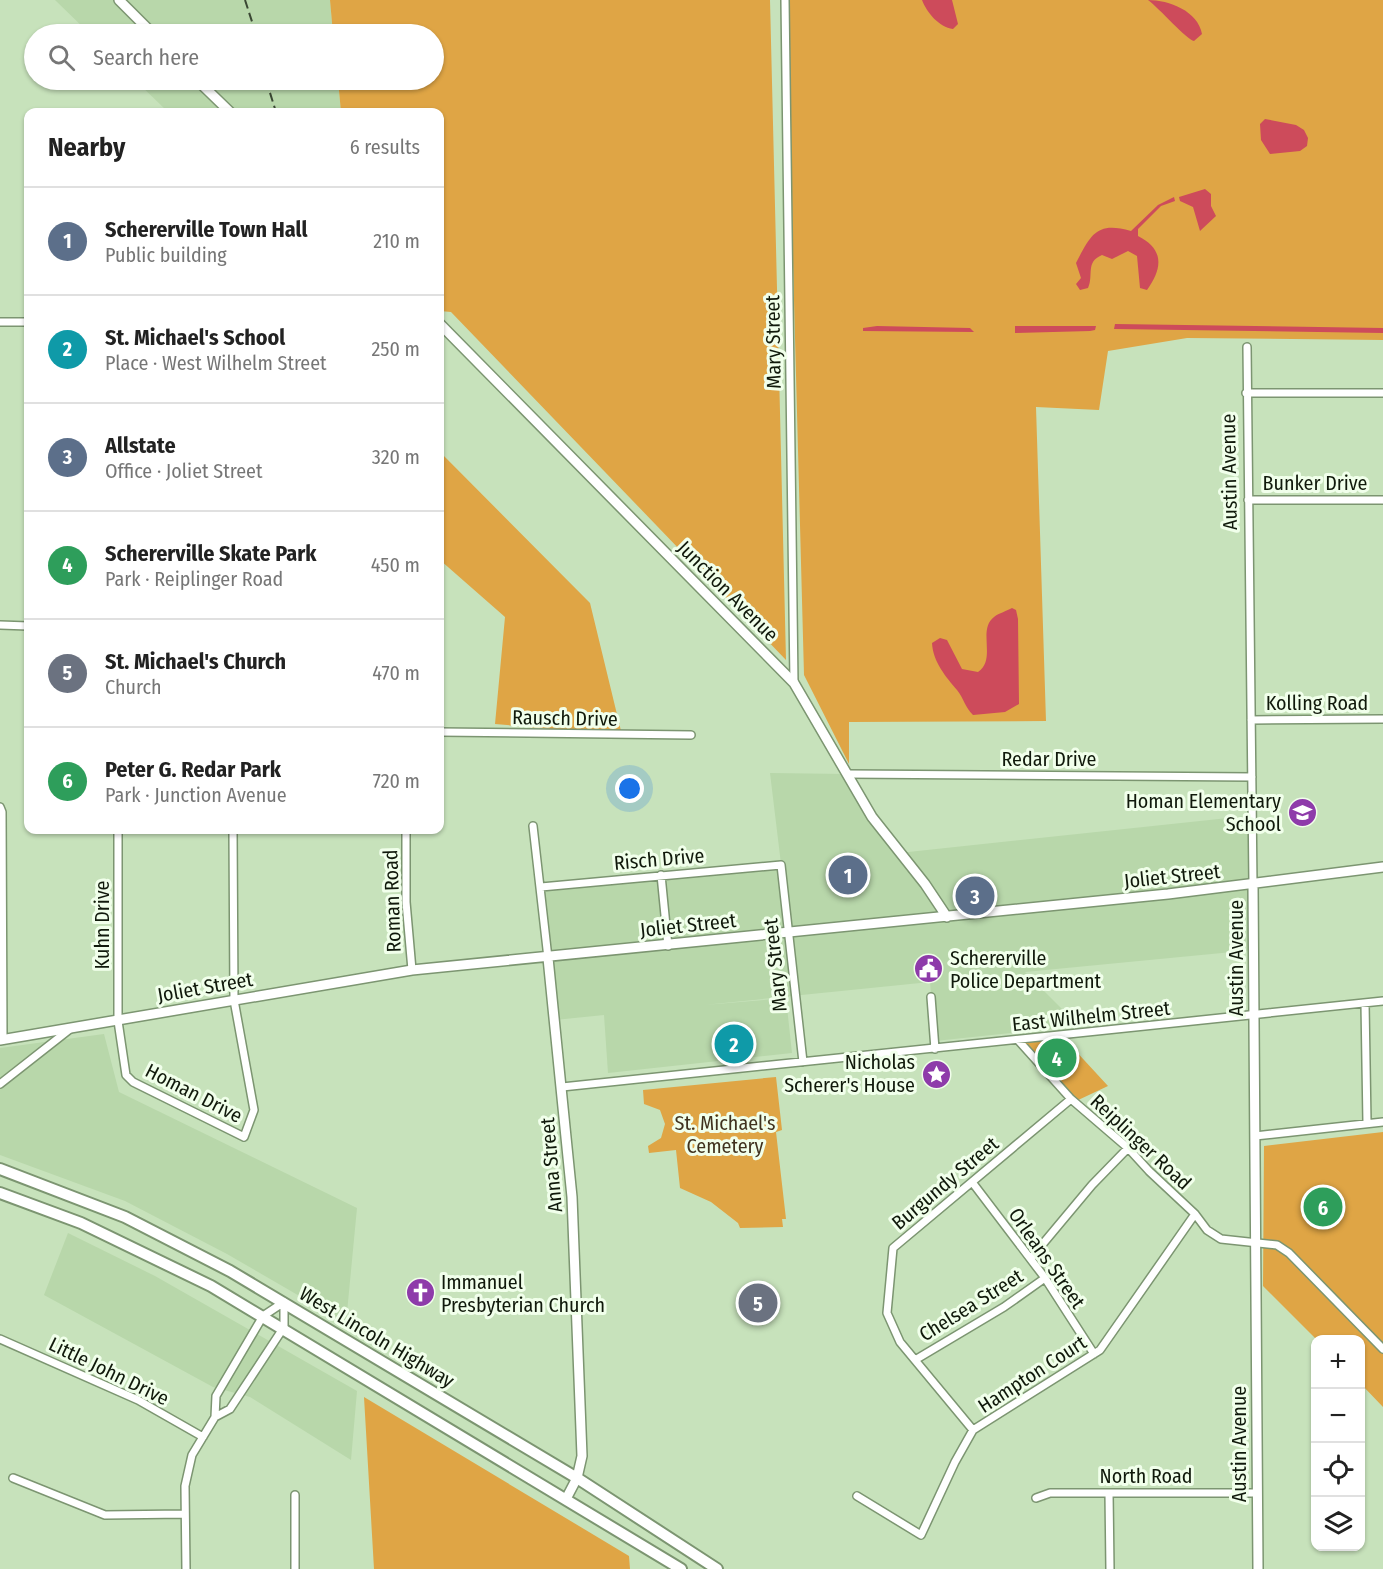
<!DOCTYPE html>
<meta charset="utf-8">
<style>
:root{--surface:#fff;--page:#f2f2f2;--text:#222;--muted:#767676;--line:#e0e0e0;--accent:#8e3baa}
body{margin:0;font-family:"Fira Sans Condensed",sans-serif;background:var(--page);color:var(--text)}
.controls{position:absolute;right:18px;bottom:18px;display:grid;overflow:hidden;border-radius:12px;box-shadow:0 2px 4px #0004}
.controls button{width:54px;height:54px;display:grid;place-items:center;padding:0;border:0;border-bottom:2px solid var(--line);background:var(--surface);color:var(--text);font:30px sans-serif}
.you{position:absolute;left:630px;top:789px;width:21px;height:21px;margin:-15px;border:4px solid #fff;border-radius:50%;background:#1a73e8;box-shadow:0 0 0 9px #1a73e833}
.badge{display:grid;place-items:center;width:39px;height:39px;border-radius:50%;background:var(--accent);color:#fff;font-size:20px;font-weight:700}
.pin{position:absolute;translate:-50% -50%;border:3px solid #fff;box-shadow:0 2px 6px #0006}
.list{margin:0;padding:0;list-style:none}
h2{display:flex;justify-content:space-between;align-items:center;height:78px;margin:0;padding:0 24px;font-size:26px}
h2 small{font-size:20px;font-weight:400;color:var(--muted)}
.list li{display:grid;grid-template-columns:39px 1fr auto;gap:18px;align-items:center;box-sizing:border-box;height:108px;padding:0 24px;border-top:2px solid var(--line)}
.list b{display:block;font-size:22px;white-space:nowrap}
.list p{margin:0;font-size:20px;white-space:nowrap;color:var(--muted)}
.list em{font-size:20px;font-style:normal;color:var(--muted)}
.icon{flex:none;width:33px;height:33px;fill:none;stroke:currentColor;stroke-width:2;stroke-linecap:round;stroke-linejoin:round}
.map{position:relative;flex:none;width:1383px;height:1569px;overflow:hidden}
.search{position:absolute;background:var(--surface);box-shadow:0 2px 4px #0004;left:24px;top:24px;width:420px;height:66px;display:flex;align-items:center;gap:15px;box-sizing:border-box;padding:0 21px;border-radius:33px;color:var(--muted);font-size:22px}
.panel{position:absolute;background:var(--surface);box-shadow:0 2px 4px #0004;left:24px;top:108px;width:420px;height:726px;border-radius:12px}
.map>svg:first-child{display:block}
</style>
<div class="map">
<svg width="1383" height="1569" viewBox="0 0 1383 1569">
<rect width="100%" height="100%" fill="#c7e2bb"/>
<path fill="#b8d7aa" d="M55 0H330L333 34H90Z
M135 80H338L341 112H168Z
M770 773 847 774 899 853 1247 816 1253 885V950L1025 972 1079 1026 935 1041 930 982 704 1005 786 998 792 1053 608 1073 604 1015 555 1020 541 887 781 864Z
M104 1034 119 1092 357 1208 346 1323 227 1254 125 1201 0 1155V1048Z
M68 1233 155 1276 357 1391 351 1460 250 1397 213 1387 44 1295Z"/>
<path fill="#dfa545" d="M330 0H770L786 660 451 312 440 311V112H341L338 80H434V34H333Z
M786 0H1383V340L1187 338 1108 351 1099 410 1036 407 1046 721 849 722V764L804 675Z
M440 452 590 603 622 735 495 724 505 617 440 560Z
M1061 1035 1108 1086 1074 1102 1046 1076 1018 1040Z
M776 1077 782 1130 776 1132 786 1219H782L783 1227 740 1228 738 1223 711 1202 680 1188 676 1150 649 1153 648 1146 661 1138 665 1124 660 1110 644 1104 643 1090Z
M1383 1132V1407L1361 1384 1360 1340 1316 1339 1263 1286 1264 1146Z
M364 1397 629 1556 630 1569H374Z"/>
<path fill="#cd4b5b" d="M922 0H952L958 24 953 29C939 27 927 13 922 0Z
M1148 0C1169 0 1198 11 1202 34L1194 41C1187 40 1159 8 1148 0Z
M1265 119 1296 125 1304 130 1308 138 1307 146 1300 151 1270 154 1261 140 1260 124Z
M1205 189 1211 194V206L1216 216 1200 231 1193 207 1180 201 1179 197Z
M1174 197 1175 201 1161 206 1138 229V236C1164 249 1163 268 1147 290L1140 288 1137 256 1128 251 1112 259 1102 255C1085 262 1094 275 1088 288L1080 290 1076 284 1081 278 1076 263C1091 234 1097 221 1131 231L1158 205Z
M1115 324 1383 328V333L1114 329Z
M877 326 970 328 974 332 863 331V328Z
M1015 326H1096L1095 330 1090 331 1015 333Z
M1012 608 1016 610 1018 619 1019 704 1005 712 973 715C965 707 964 699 957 690 946 677 933 662 932 643L940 638 947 640 962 669 978 672C997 659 977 630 994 617 999 613 1007 611 1012 608Z"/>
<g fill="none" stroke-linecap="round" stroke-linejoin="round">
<defs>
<path id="minor" d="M785 0 794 683
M0 322H28
M1247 347 1253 885
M1246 393H1383
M1248 500H1383
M0 625 28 626
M1251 720 1383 719
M440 732 691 735
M847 774 1252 777
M0 807 2 812 3 1040
M533 826 548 958
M118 830V1021L126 1075 133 1082 244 1137 254 1110 234 1000 233 830
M406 830V902L412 970
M661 875 668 946
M541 887 781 865 803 1062
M931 997 935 1049
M1365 1003 1367 1123
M1018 1040 1071 1099 1128 1148 1149 1171 1195 1214 1207 1230 1221 1239 1277 1245 1289 1253 1383 1349
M0 1084 70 1029
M562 1087 1383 1001
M1255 1136 1383 1122
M972 1182 1045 1278 1094 1354
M1031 1258 1092 1185 1128 1148
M0 1339 138 1400 203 1437
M915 1360 1004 1307 1045 1278
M215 1417 230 1409 284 1327V1302
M973 1430 900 1342 887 1313 893 1248 1071 1099
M13 1478 105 1515 185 1514
M1109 1493 1110 1569
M295 1495V1569
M857 1496 921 1535 955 1462 973 1430 1100 1350 1195 1214
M1036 1498 1050 1493H1257
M186 1569 185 1486 192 1455 215 1417 216 1396 263 1316 284 1302"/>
<path id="tertiary" d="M119 0 153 34
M197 80 230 112
M440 324 794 683 872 817 925 884 947 917
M1253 885 1258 1569
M548 958 572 1197 582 1456 577 1478 566 1499
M0 1040 412 970 1168 894 1383 867"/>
<path id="primary" d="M0 1169 125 1217 230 1271 577 1478 717 1569
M0 1193 81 1223 211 1286 681 1569"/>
</defs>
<use href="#minor" stroke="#7c9571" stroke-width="10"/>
<use href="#tertiary" stroke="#7c9571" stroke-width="12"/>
<use href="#primary" stroke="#7c9571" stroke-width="14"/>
<use href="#minor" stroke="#fff" stroke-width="7"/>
<use href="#tertiary" stroke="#fff" stroke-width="9"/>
<use href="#primary" stroke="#fff" stroke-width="10"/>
<path stroke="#3a4733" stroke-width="2" stroke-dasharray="9 4.5" stroke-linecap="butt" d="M245 0 256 34
M266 80 276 112"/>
</g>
<defs>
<symbol id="school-disc" viewBox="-11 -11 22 22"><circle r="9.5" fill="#8e3baa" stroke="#f1ffeb"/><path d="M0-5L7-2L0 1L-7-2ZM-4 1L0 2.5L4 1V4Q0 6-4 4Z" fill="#fff"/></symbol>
<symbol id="civic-disc" viewBox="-11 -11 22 22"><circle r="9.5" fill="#8e3baa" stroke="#f1ffeb"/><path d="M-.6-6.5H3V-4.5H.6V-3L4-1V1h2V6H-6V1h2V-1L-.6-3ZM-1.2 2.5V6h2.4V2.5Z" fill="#fff"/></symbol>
<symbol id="sight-disc" viewBox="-11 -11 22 22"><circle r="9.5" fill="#8e3baa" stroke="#f1ffeb"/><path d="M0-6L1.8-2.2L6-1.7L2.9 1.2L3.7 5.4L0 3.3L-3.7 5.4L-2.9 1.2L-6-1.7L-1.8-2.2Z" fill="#fff"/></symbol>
<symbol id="church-disc" viewBox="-11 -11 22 22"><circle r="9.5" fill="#8e3baa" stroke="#f1ffeb"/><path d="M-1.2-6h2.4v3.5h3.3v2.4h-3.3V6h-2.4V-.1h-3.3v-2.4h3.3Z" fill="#fff"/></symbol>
</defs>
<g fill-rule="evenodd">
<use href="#school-disc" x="1286" y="796" width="33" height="33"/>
<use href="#civic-disc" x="912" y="952" width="33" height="33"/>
<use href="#sight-disc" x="920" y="1058" width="33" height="33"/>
<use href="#church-disc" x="404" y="1276" width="33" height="33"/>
</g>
<g text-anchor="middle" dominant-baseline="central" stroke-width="6" stroke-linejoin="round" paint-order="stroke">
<g font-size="20" fill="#10190b" stroke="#f1ffeb">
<text transform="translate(773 342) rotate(-91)">Mary Street</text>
<text transform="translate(1229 472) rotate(-91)">Austin Avenue</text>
<text x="1315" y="483">Bunker Drive</text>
<text transform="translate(728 591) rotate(45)">Junction Avenue</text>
<text x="1317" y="703">Kolling Road</text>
<text transform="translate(565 718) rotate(1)">Rausch Drive</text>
<text x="1049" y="759">Redar Drive</text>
<text transform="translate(659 859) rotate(-5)">Risch Drive</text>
<text transform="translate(1172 876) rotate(-6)">Joliet Street</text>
<text transform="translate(392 901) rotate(-92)">Roman Road</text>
<text transform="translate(102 925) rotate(-90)">Kuhn Drive</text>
<text transform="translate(688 925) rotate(-6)">Joliet Street</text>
<text transform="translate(1236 958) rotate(-90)">Austin Avenue</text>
<text transform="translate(775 965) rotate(-96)">Mary Street</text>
<text transform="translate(205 987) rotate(-10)">Joliet Street</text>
<text transform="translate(1091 1016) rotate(-6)">East Wilhelm Street</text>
<text transform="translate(194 1093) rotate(27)">Homan Drive</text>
<text transform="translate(1141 1142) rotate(43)">Reiplinger Road</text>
<text transform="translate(551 1165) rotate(-95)">Anna Street</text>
<text transform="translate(945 1183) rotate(-40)">Burgundy Street</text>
<text transform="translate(1047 1258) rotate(55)">Orleans Street</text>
<text transform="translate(971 1305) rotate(-32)">Chelsea Street</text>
<text transform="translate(377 1337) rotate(31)">West Lincoln Highway</text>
<text transform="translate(109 1371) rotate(26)">Little John Drive</text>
<text transform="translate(1032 1374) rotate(-33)">Hampton Court</text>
<text transform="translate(1239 1444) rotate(-90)">Austin Avenue</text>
<text x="1146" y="1476">North Road</text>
</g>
<g font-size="20" fill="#10190b" stroke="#f1ffeb" text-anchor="end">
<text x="1281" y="801">Homan Elementary<tspan x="1281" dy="23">School</tspan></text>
<text x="950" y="958" text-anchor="start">Schererville<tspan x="950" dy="23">Police Department</tspan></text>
<text x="915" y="1062">Nicholas<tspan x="915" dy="23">Scherer's House</tspan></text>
<text x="441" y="1282" text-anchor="start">Immanuel<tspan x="441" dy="23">Presbyterian Church</tspan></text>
</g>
<g font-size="20" fill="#40321e" stroke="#f1ffeb">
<text x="725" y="1123">St. Michael's<tspan x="725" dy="23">Cemetery</tspan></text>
</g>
</g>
</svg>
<div class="controls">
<button>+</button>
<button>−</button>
<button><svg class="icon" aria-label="locate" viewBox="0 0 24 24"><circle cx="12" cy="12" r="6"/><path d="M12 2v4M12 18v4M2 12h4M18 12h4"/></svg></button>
<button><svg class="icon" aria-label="layers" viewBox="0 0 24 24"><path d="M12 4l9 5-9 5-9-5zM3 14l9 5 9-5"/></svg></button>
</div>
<div class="you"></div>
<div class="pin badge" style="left:848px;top:875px;background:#5c6f8a">1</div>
<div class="pin badge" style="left:734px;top:1044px;background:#0f9aa8">2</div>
<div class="pin badge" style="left:975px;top:896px;background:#5c6f8a">3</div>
<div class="pin badge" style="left:1057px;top:1058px;background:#2e9e5b">4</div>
<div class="pin badge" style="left:758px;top:1303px;background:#6b7280">5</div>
<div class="pin badge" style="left:1323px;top:1207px;background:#2e9e5b">6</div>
<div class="search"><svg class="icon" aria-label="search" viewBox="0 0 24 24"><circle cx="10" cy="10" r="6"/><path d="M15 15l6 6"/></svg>Search here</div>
<section class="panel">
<h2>Nearby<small>6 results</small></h2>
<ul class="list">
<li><span class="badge" style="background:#5c6f8a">1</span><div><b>Schererville Town Hall</b><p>Public building</p></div><em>210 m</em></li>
<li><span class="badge" style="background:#0f9aa8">2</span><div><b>St. Michael's School</b><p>Place · West Wilhelm Street</p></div><em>250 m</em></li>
<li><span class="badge" style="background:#5c6f8a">3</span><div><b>Allstate</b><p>Office · Joliet Street</p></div><em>320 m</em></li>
<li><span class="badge" style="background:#2e9e5b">4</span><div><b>Schererville Skate Park</b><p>Park · Reiplinger Road</p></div><em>450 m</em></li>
<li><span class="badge" style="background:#6b7280">5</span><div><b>St. Michael's Church</b><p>Church</p></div><em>470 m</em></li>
<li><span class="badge" style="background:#2e9e5b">6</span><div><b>Peter G. Redar Park</b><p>Park · Junction Avenue</p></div><em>720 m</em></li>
</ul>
</section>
</div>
